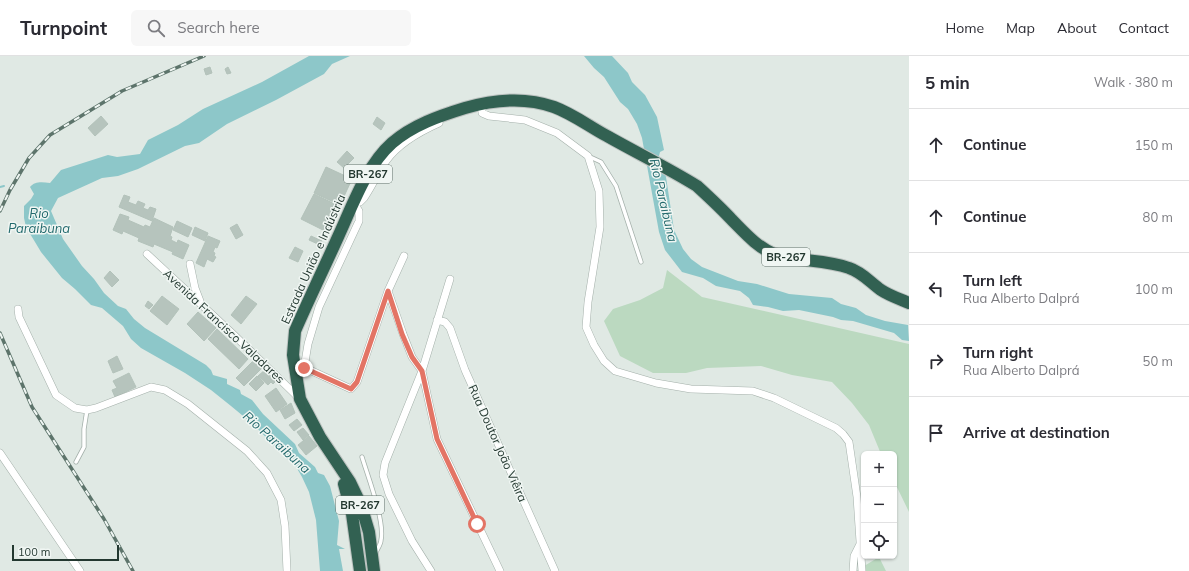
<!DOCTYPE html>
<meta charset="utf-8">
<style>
:root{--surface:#fff;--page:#f7f7f7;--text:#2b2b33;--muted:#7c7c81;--line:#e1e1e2}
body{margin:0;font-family:Mulish,sans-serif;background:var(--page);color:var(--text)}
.controls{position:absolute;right:12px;bottom:12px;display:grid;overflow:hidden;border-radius:6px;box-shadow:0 1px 3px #0004}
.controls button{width:36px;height:36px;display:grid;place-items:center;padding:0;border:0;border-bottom:1px solid var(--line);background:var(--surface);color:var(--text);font:20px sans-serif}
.scale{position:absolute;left:12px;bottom:10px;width:107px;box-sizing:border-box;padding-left:4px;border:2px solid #233830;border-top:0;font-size:11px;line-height:14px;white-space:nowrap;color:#233830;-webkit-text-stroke:3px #f0f6f3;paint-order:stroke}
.stop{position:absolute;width:12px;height:12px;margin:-9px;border:3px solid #e37465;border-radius:50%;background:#fff}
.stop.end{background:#e37465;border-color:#fff;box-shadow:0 1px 4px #0008}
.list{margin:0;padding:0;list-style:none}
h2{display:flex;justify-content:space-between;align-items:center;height:52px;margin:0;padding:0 16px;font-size:17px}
h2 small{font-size:13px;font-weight:400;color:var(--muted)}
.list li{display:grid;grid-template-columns:26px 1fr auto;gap:12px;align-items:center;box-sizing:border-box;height:72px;padding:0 16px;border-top:1px solid var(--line)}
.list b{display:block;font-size:15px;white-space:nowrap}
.list p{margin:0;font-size:13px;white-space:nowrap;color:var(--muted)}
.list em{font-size:13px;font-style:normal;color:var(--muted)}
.icon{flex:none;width:22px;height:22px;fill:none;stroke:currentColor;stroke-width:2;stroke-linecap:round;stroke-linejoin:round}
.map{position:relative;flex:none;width:909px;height:515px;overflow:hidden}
header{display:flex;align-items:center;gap:24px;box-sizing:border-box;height:56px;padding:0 20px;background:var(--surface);border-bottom:1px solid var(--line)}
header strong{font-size:19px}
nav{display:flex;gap:22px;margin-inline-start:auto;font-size:14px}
.search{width:280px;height:36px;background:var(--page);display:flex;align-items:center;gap:10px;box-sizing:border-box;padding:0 14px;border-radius:6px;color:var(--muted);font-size:15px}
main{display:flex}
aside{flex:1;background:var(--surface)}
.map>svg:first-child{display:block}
</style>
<header>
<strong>Turnpoint</strong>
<div class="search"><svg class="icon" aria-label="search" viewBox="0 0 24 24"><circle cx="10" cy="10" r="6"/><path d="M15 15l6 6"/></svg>Search here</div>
<nav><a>Home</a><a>Map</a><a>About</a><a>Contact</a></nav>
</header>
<main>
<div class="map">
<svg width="909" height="515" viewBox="0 0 909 515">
<rect width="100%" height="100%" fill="#e0e9e4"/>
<path fill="#bbd9c0" d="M667 214 702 241 909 288V456L894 425V398H881L869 369 852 347 832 326 792 319 761 310 707 312 686 317H653L620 300 604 265 613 253 640 244 663 232Z
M879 501 886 515H856Z"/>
<path fill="#8dc7c9" d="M309 0H350L332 8 324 18 276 44 227 68 199 87 185 90 138 113 118 120 102 122 58 142 51 155 63 183 82 210 94 223 104 237 118 250 126 253 134 263 145 272 206 309 211 314 213 319 227 323V328L240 334 241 338 252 344 263 358 295 388 299 397 315 411 318 417 324 419 330 430 339 465 337 489 345 493H339L343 515H320L316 464 309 436 302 421 295 409 284 400 254 369 231 350 211 334 185 317 141 292 131 283 123 270 102 252 91 249 75 233 62 222 41 196 26 171 24 162V150L31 143 34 138 30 131C35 125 42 126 50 127L61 114 108 99 117 101 140 98 148 84 178 69 203 53 262 26Z
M584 0H612L628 17 632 26 645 39 657 61 664 94 660 96 659 100 666 121 674 174 683 193 691 203 702 211 738 225 757 228 789 238 832 242 841 248 856 252 866 259 885 265 908 269 909 285 902 284 894 277 853 265 841 264 833 261 799 254 783 255 768 251 753 249 749 242 740 235 716 230 703 222 682 216 665 194 659 176 642 82 637 68 628 53 620 46 604 21 594 12Z"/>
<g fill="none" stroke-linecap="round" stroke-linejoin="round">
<path stroke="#8dc7c9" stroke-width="2" d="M0 131 4 130"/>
</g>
<path fill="#b6c4bd" stroke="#b3c2ba" d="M210 11 212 17 206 19 204 13Z
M228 11 231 17 227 18 225 13Z
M101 60 108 68 95 80 88 72Z
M377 61 385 67 381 74 373 68Z
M347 95 354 102 344 112 337 106Z
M326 111 352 123 340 149 314 137Z
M314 138 339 150 327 176 301 163Z
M124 139 130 141 128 146 136 149 138 145 145 148 143 152 148 154 150 151 156 153 152 165 119 151Z
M120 158 129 161 128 164 144 171 145 169 150 171 154 162 173 171 170 180 172 181 171 184 177 187 178 184 189 189 183 203 172 198 173 196 154 188 153 191 138 185 139 182 123 175 122 178 113 174Z
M177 165 192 172 188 181 173 174Z
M237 168 243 179 236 183 230 172Z
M195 171 208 177 205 185 192 179Z
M208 180 220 185 217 192 215 191 213 196 215 197 214 200 216 201 213 206 207 203 204 211 196 207Z
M311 180 322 185 320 189 309 184Z
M295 191 303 195 298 206 289 202Z
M110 215 119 224 112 231 104 222Z
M162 240 179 253 167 269 150 255Z
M246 240 257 248 241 268 231 259Z
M148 245 153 249 149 253 145 250Z
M198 256 216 272 204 285 187 268Z
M217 273 248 303 239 313 208 283Z
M117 300 123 313 113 317 108 305Z
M255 303 263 311 244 330 236 322Z
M266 313 277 324 273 328 271 326 268 329 258 320Z
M129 317 136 331 115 341 112 334 117 332 113 325Z
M257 320 264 327 256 335 249 328Z
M276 332 287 348 276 356 265 340Z
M291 347 295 357 285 363 280 354Z
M297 363 302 369 294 375 289 369Z
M303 372 309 379 303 384 297 376Z
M309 380 317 390 306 399 298 389Z"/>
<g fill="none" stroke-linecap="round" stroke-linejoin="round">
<defs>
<path id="lane" d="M588 100 601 106 616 130 641 206
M362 401C368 421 385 465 381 484 381 488 378 492 376 496
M76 406 84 391V373L87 354"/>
<path id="street" d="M483 47 482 51V57L489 60 525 64 557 77 588 100 599 135 600 171 588 246 586 271 594 289 604 305 615 315 656 327 691 333 753 335 774 342 836 372 843 378 849 386 857 441 862 515
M147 198 234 279 299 342
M190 208 195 232 200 245
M388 235 403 278 412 301 422 315 437 383 500 515
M18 253 19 261 56 339 75 352 87 354 96 352 151 331 165 334 188 348 247 395 267 417 281 444 285 470 287 515
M437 264 445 266 450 272 465 314 555 515
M301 310 351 333 357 326 388 235 404 200
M304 312 308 288 319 251 359 165V155L354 147 360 146 364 142C372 130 378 117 386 105 398 88 421 75 439 67
M0 397 80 515
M431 515 412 485 389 438 383 419 385 407 422 315 450 223
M853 515 854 500 860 488"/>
<path id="highway" d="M344 428 352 458 360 515
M374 515 369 476 361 449 350 426 320 381 300 343 293 299 295 275C309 243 324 212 338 181 352 151 366 110 392 87 413 69 439 60 465 52 493 44 526 41 554 51 573 58 590 71 607 80 637 97 668 112 697 130 709 141 721 152 732 164 745 177 757 191 774 198 798 206 825 203 849 212 862 216 871 227 881 234 890 240 900 243 909 247"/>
</defs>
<use href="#lane" stroke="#a4b0aa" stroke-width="5"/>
<use href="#street" stroke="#a4b0aa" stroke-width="8"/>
<use href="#highway" stroke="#bdc3c1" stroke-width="14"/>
<use href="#lane" stroke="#fff" stroke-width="3.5"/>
<use href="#street" stroke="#fff" stroke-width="7"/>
<use href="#highway" stroke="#326152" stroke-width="12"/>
<defs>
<path id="rail" d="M0 155 10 134 29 102 50 79 122 35 204 0
M0 277 32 351 104 463 133 515"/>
</defs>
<use href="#rail" stroke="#5d746b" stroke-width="3.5"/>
<use href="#rail" stroke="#f0f6f3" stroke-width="2" stroke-dasharray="6" stroke-linecap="butt"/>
</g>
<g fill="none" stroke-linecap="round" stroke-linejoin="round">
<path stroke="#e37465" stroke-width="5" d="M304 312 351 333 357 326 388 235 402 278 412 301 422 315 437 383 477 468"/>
</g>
<g text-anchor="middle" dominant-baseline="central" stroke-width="3" stroke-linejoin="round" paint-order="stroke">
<g fill="#f0f6f3" stroke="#60716a" stroke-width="1">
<rect x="344" y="109" width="48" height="18" rx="3"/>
<rect x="762" y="192" width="48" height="18" rx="3"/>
<rect x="336" y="440" width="48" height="18" rx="3"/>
</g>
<g font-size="11" font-weight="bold" fill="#233830">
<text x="368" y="118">BR-267</text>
<text x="786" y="201">BR-267</text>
<text x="360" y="449">BR-267</text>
</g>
<g font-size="12" fill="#233830" stroke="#f0f6f3">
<text transform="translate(313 203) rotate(-66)">Estrada União e Indústria</text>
<text transform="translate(224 270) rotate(43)">Avenida Francisco Valadares</text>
<text transform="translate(498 387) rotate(66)">Rua Doutor João Viêira</text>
</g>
<g font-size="13" font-style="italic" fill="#236a6d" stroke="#f0f6f3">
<text transform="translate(664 144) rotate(77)">Rio Paraibuna</text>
<text x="39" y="157">Rio<tspan x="39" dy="15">Paraibuna</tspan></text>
<text transform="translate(277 386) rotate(42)">Rio Paraibuna</text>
</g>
</g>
</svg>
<div class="controls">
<button>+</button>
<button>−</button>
<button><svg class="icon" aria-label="locate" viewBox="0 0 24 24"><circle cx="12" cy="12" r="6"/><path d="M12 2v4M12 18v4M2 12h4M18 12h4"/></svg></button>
</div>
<div class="scale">100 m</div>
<div class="stop" style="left:477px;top:468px"></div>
<div class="stop end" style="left:304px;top:312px"></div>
</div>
<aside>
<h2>5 min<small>Walk · 380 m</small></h2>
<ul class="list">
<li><svg class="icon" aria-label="ahead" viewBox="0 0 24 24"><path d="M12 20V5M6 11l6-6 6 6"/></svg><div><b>Continue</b></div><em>150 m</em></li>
<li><svg class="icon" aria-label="ahead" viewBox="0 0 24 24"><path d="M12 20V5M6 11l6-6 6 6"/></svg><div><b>Continue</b></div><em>80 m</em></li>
<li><svg class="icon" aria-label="left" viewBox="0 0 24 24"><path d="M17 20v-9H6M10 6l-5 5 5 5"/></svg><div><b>Turn left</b><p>Rua Alberto Dalprá</p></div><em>100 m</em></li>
<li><svg class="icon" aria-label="right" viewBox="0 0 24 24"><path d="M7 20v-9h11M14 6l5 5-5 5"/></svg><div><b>Turn right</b><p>Rua Alberto Dalprá</p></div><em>50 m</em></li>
<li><svg class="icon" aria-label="arrive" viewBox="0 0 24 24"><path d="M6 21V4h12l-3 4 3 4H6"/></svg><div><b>Arrive at destination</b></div></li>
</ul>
</aside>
</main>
